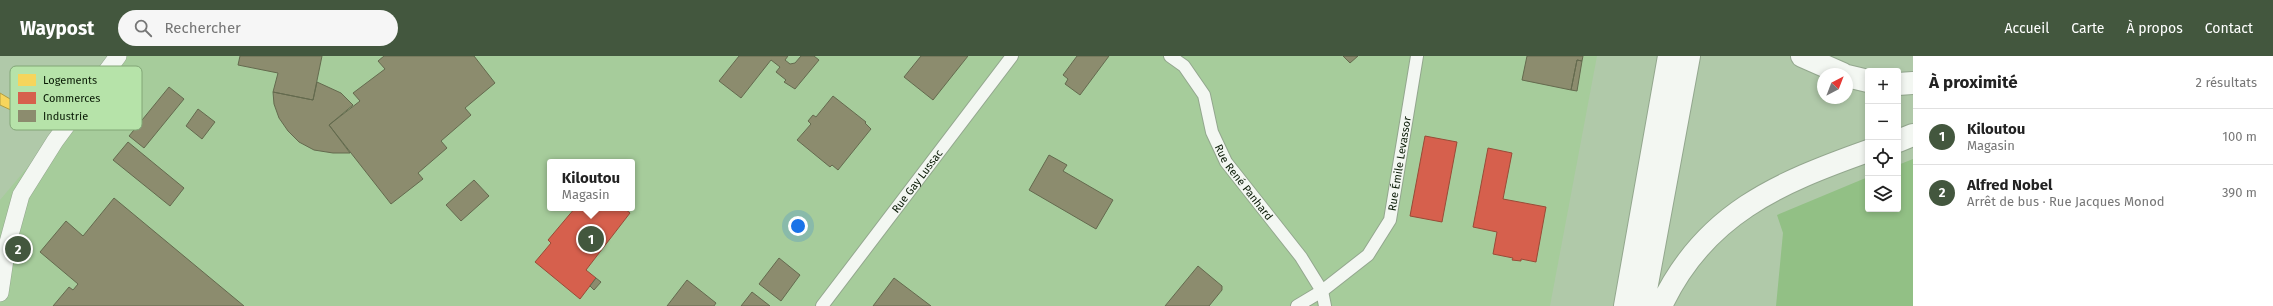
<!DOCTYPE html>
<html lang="fr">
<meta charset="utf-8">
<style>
:root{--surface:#fff;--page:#f6f6f6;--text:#222;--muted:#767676;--line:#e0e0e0;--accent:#43573e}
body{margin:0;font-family:"Fira Sans",sans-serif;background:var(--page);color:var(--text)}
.controls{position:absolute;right:12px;top:12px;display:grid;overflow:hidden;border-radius:4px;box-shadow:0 2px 6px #0003}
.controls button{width:36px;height:36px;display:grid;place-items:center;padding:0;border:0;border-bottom:1px solid var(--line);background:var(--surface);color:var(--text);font:20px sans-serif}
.compass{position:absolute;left:1817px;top:12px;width:36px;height:36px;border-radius:50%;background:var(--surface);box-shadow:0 2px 6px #0003;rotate:42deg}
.you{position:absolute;left:798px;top:170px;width:14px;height:14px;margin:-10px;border:3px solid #fff;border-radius:50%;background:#1a73e8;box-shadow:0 0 0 6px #1a73e833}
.badge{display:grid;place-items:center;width:26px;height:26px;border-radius:50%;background:var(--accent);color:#fff;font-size:13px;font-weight:700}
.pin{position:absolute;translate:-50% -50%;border:2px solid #fff;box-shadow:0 1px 4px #0006}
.popup{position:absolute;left:547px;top:103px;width:88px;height:52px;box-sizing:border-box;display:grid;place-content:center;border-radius:4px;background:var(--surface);filter:drop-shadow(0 1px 3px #0005);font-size:13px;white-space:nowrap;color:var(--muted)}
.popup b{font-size:15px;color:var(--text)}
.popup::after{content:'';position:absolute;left:50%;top:100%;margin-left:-8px;border:8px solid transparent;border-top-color:var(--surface)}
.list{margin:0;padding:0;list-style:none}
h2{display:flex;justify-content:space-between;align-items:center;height:52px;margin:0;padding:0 16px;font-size:17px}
h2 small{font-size:13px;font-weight:400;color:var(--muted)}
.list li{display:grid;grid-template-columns:26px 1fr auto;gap:12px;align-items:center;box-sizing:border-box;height:56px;padding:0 16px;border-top:1px solid var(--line)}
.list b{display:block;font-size:15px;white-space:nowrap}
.list p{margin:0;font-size:13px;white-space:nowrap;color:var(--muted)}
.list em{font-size:13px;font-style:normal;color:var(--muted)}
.icon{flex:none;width:22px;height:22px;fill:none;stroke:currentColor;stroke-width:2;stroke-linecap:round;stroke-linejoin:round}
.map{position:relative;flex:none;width:1913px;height:250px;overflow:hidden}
header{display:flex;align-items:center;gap:24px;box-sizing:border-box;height:56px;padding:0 20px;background:var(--accent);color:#fff}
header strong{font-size:19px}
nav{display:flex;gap:22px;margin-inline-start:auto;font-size:14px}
.search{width:280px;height:36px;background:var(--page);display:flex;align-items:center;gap:10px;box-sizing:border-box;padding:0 14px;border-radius:22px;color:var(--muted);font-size:15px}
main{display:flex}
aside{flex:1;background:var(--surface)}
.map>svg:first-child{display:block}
</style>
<header>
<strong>Waypost</strong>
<div class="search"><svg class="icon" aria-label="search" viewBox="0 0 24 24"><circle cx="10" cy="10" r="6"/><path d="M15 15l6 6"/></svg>Rechercher</div>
<nav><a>Accueil</a><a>Carte</a><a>À propos</a><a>Contact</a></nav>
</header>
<main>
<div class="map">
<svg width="1913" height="250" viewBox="0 0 1913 250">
<rect width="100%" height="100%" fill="#b0c9a9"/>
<path fill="#a6cc9b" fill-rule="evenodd" d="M121 0H1597L1550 250H0V144ZM550 106H632V152H550Z"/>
<path fill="#92c085" d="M1913 103V250H1776L1783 177 1777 159 1868 121V153H1898V109Z"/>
<path fill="#f6d55c" stroke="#af9d42" d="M0 37 27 53 24 60 0 49Z"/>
<path fill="#d6604d" stroke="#984b37" d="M1425 80 1457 86 1442 166 1410 160Z
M1488 92 1512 97 1503 143 1546 151 1536 206 1521 203V205L1512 204 1513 202 1493 198 1497 176 1473 171Z
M575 152H624L630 157 586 214 596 222 580 243 535 206 551 187 548 184Z"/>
<path fill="#8c8c6e" stroke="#646a4e" d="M240 0H322L313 44 273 36 278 17 238 9Z
M384 0H474L495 27 465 52 471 59 441 85 447 92 418 117 423 123 391 148 329 69 360 45 353 37 385 13 378 5Z
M739 0H788L785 4 790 8 795 7 801 0H814L819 4 795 33 784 26 786 24 776 16 780 11 771 4 741 42 719 25Z
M921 0H968L933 44 904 21Z
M1077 0H1109L1080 39 1065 28 1068 23 1063 19Z
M1343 0H1358L1350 7Z
M1527 0H1583L1582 5 1577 4 1571 34 1522 24Z
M1577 4 1582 5 1577 35 1571 34Z
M317 26 341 37 353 49 329 69 350 97H333L314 94 299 86 288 75 279 62 274 48 273 36 313 44Z
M169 31 184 43 144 92 129 80Z
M833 40 866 66 865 67 871 73 838 114 832 109 830 111 797 84 811 68 808 65 813 59 816 61Z
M198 53 215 66 202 83 186 70Z
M128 86 184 132 170 150 113 104Z
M1049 99 1067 109 1063 115 1113 144 1096 173 1029 134Z
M474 124 489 140 461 165 446 149Z
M114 142 244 250H53L69 231 73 234 78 228 40 196 66 165 83 180Z
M779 202 800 219 781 245 759 228Z
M1198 210 1222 230V234L1209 250H1165Z
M596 222 601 226 594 234 590 230Z
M894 222 931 250H873Z
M687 224 716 247 714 250H667Z
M752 236 770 250H741Z"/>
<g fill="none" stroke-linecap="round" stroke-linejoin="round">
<defs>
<g id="street">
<path id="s1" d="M1170 0 1184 10 1204 39 1212 76 1226 106 1301 201 1322 235 1325 250"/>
<path id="s2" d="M822 250 1012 0"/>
<path id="s3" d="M1297 250 1322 235 1368 199 1390 164 1417 0"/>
</g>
<path id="secondary" d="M0 237 7 190 21 139 55 85 118 0"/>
<path id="highway" d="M1802 0 1843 18
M1847 20 1868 25
M1898 28 1913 27
M1898 85 1913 79
M1625 250 1669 0
M1643 250 1689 0
M1661 250C1704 158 1778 127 1868 95"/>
</defs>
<use href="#street" stroke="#93a78e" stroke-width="14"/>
<use href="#secondary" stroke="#93a78e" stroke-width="18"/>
<use href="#highway" stroke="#93a78e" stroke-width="24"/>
<use href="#street" stroke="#f3f7f2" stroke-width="12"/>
<use href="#secondary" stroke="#f3f7f2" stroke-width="17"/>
<use href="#highway" stroke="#f3f7f2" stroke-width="22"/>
</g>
<g text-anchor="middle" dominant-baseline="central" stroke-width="4" stroke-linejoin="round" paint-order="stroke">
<g font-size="11" fill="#081904" stroke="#b6e3a9">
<text stroke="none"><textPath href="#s3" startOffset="186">Rue Émile Levassor</textPath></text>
<text stroke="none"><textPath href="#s2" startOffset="157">Rue Gay Lussac</textPath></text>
<text stroke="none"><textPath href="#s1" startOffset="150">Rue René Panhard</textPath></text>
</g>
</g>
<rect x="10" y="10" width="132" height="64" rx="6" fill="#b6e3a9" stroke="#82a677" stroke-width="1"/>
<rect x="18" y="18" width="18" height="12" fill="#f6d55c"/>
<rect x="18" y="36" width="18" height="12" fill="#d6604d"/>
<rect x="18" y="54" width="18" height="12" fill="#8c8c6e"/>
<g font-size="11" fill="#081904">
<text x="43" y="28">Logements</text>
<text x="43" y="46">Commerces</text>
<text x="43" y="64">Industrie</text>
</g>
</svg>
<div class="controls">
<button>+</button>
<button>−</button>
<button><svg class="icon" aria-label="locate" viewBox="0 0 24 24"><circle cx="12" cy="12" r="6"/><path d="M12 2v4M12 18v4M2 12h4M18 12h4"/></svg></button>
<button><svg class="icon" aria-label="layers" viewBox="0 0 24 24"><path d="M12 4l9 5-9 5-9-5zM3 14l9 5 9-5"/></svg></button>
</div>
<svg class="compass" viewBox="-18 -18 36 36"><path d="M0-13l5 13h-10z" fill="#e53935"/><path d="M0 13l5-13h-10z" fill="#767676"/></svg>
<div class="you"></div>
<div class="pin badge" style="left:591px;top:183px">1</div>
<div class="popup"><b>Kiloutou</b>Magasin</div>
<div class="pin badge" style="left:18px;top:193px">2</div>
</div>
<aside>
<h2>À proximité<small>2 résultats</small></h2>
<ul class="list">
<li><span class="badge">1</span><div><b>Kiloutou</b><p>Magasin</p></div><em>100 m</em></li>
<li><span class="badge">2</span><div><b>Alfred Nobel</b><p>Arrêt de bus · Rue Jacques Monod</p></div><em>390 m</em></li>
</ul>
</aside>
</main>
